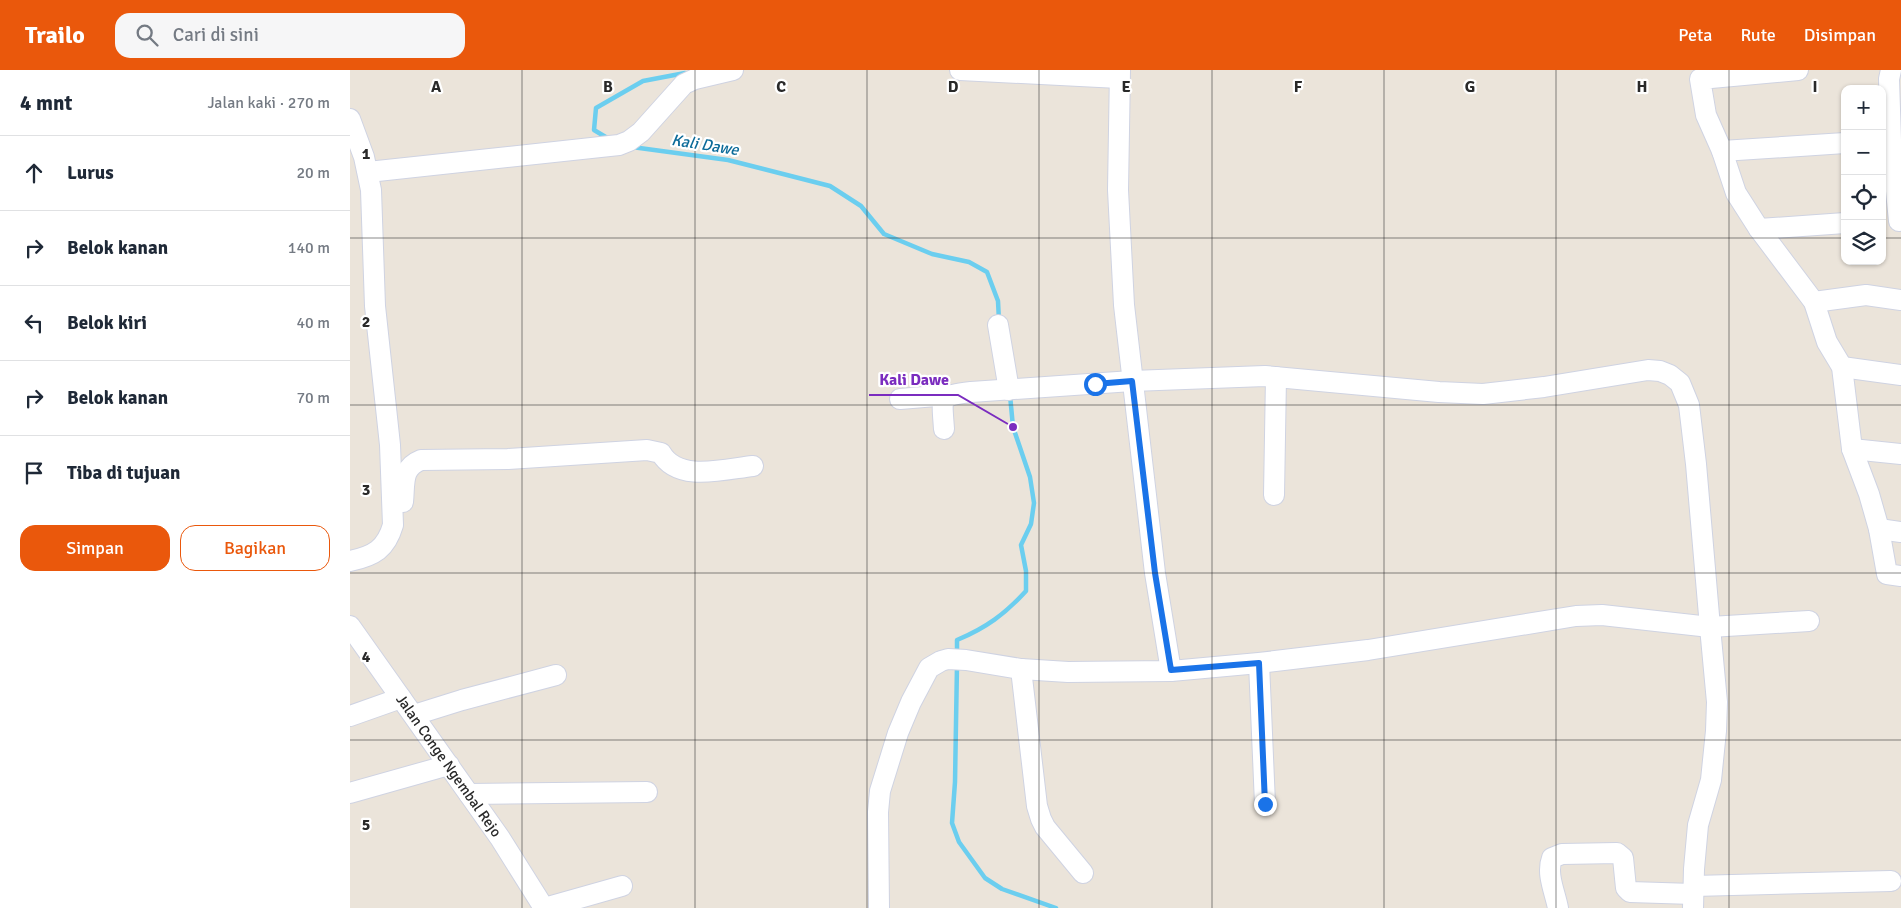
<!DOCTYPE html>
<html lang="id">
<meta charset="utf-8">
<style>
:root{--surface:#fff;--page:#f6f6f7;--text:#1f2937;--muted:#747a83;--line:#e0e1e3;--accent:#ea580c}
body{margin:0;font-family:Signika,sans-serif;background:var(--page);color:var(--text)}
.controls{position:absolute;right:15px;top:15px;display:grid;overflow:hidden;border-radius:10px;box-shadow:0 1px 4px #0004}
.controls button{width:45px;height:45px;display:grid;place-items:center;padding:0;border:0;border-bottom:1px solid var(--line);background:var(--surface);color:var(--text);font:25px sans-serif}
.stop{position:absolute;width:15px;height:15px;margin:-11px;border:4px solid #1a73e8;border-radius:50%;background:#fff}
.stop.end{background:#1a73e8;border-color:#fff;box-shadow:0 1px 5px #0008}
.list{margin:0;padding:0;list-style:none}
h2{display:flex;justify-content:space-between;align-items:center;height:65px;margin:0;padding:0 20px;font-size:21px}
h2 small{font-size:16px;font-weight:400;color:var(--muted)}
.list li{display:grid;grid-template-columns:32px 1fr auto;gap:15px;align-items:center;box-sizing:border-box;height:75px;padding:0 20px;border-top:1px solid var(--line)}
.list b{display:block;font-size:19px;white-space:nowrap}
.list em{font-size:16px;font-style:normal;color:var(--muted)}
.actions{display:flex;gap:10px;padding:15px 20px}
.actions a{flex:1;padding:11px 0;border:1px solid var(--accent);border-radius:15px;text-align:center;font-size:18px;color:var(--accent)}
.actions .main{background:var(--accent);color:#fff}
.icon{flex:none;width:28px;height:28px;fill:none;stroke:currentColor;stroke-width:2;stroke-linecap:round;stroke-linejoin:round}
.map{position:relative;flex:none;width:1551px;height:838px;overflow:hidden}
header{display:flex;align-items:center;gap:30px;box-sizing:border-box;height:70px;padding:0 25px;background:var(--accent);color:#fff}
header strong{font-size:24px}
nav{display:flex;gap:28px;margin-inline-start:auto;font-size:18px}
.search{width:350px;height:45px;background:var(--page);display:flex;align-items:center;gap:12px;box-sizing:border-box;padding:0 18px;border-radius:15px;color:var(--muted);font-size:19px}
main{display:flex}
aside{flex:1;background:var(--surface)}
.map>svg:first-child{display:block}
</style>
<header>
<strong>Trailo</strong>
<div class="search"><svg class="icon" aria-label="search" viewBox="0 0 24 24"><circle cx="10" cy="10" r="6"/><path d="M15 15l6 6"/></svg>Cari di sini</div>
<nav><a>Peta</a><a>Rute</a><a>Disimpan</a></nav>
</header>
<main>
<aside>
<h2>4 mnt<small>Jalan kaki · 270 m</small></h2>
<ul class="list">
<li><svg class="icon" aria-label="ahead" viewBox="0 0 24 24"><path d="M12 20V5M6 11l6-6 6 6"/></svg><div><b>Lurus</b></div><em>20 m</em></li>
<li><svg class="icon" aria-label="right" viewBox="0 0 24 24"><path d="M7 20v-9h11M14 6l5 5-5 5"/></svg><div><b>Belok kanan</b></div><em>140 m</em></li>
<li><svg class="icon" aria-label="left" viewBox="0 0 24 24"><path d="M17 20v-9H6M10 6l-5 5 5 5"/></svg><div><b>Belok kiri</b></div><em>40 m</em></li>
<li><svg class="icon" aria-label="right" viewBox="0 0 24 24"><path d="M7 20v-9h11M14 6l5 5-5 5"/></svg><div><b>Belok kanan</b></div><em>70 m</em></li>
<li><svg class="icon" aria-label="arrive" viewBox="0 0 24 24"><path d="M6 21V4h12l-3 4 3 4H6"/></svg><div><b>Tiba di tujuan</b></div></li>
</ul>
<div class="actions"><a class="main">Simpan</a><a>Bagikan</a></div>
</aside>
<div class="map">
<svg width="1551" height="838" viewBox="0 0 1551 838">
<rect width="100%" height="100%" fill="#ebe4da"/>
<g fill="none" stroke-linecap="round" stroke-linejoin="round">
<path stroke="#6bceef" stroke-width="4.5" d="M259 69 244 60 246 38 293 11 335 3
M282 77 378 90 480 116 511 136 534 164 582 184 619 192 637 202 648 231 649 251
M607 585V570C636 558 655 544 676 521V501L671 475 681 454 684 433 680 407 663 357 660 325
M607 595 605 712 602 753 609 772 635 808 652 819 706 838"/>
<defs>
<g id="minor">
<path d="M610 0 769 8"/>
<path d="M770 0 768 120 774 235 805 503 821 601"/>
<path d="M1448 0 1350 9 1356 45 1372 81 1386 123 1409 159 1464 232 1477 272 1492 297 1502 379 1519 424 1529 459 1537 504 1551 506"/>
<path d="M1541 0 1539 9 1541 70 1549 151"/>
<path d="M0 49 14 87 21 120 25 236 40 375 43 455C36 479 24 486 0 491"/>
<path d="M1372 81 1495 73"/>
<path d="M18 102 269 75 279 71 291 62 334 14 345 9 383 0"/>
<path d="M1409 159 1495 153"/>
<path d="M1464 232 1516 225 1551 230"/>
<path d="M648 255 659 320"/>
<path d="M1492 297 1551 305"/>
<path d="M550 329 598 325"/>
<path d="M594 359C592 328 588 326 621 322L782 311 915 306 1089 322 1133 324 1194 317 1298 300 1310 301 1320 305 1330 313 1339 335 1346 394 1360 557 1367 632 1366 661 1361 710 1348 755 1344 799 1343 838"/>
<path d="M1502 379 1551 384"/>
<path d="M924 425 926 307"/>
<path d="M53 432C55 413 51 398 71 390L158 389 297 380 311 383C328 413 375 399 403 396"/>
<path d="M1529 459 1551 462"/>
<path id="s1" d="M0 556 150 768 194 838 272 816"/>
<path d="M909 593 915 734"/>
<path d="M671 599 687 736 691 749 695 757 733 803"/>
<path d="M64 645 112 630 206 605"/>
<path d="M0 646 51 628"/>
<path d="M0 723 99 695"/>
<path d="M119 724 297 722"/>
<path d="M1344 816 1541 811"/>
<path d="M529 838 528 742 530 721 548 663 561 632 579 598 591 591 598 589 616 590 671 599 718 602 821 601 909 593 1018 580 1226 546 1252 545 1360 557 1459 551"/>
<path d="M1208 838C1205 822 1196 804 1202 788L1212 784 1267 783 1273 788 1276 818 1280 822 1343 824"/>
</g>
</defs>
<use href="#minor" stroke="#cfd3e2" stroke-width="22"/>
<use href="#minor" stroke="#fff" stroke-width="20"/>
</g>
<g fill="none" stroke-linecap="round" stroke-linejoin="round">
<path stroke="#1a73e8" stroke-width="6" d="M745 314 782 311 805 503 821 600 909 593 915 734"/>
</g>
<path fill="none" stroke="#292929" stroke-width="1" stroke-opacity="0.55" d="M172 0V838M345 0V838M517 0V838M689 0V838M862 0V838M1034 0V838M1206 0V838M1379 0V838M0 168H1495M1532 168H1551M0 335H1551M0 503H1551M0 670H1551"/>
<g text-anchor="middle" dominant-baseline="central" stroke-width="4.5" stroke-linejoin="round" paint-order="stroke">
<g font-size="15" fill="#292929" stroke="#fff">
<text stroke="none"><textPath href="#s1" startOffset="171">Jalan Conge Ngembal Rejo</textPath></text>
</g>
<g font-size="16" font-style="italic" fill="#0c6b99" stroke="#fff">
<text transform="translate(355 75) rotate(9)">Kali Dawe</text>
</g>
</g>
<g font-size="16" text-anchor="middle" font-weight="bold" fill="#292929" stroke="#fff" stroke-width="4.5" stroke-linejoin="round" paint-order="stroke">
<text x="86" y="22">A</text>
<text x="258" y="22">B</text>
<text x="431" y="22">C</text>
<text x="603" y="22">D</text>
<text x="776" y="22">E</text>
<text x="948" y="22">F</text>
<text x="1120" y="22">G</text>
<text x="1292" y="22">H</text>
<text x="1465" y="22">I</text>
<text x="16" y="89">1</text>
<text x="16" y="257">2</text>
<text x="16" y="425">3</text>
<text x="16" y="592">4</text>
<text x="16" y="760">5</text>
</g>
<path fill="none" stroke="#7b2cbf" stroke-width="2" d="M663 357L608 325H519"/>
<circle fill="#7b2cbf" stroke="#fff" stroke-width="2" cx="663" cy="357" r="5"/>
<g font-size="16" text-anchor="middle" font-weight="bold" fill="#7b2cbf" stroke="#fff" stroke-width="4.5" stroke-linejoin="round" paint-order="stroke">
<text x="564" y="315">Kali Dawe</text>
</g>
</svg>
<div class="controls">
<button>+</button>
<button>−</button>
<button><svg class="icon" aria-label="locate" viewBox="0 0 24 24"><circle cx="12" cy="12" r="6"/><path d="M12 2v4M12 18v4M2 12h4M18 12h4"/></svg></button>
<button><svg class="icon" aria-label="layers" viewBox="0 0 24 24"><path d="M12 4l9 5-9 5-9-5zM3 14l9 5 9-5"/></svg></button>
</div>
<div class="stop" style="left:745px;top:314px"></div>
<div class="stop end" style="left:915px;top:734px"></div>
</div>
</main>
